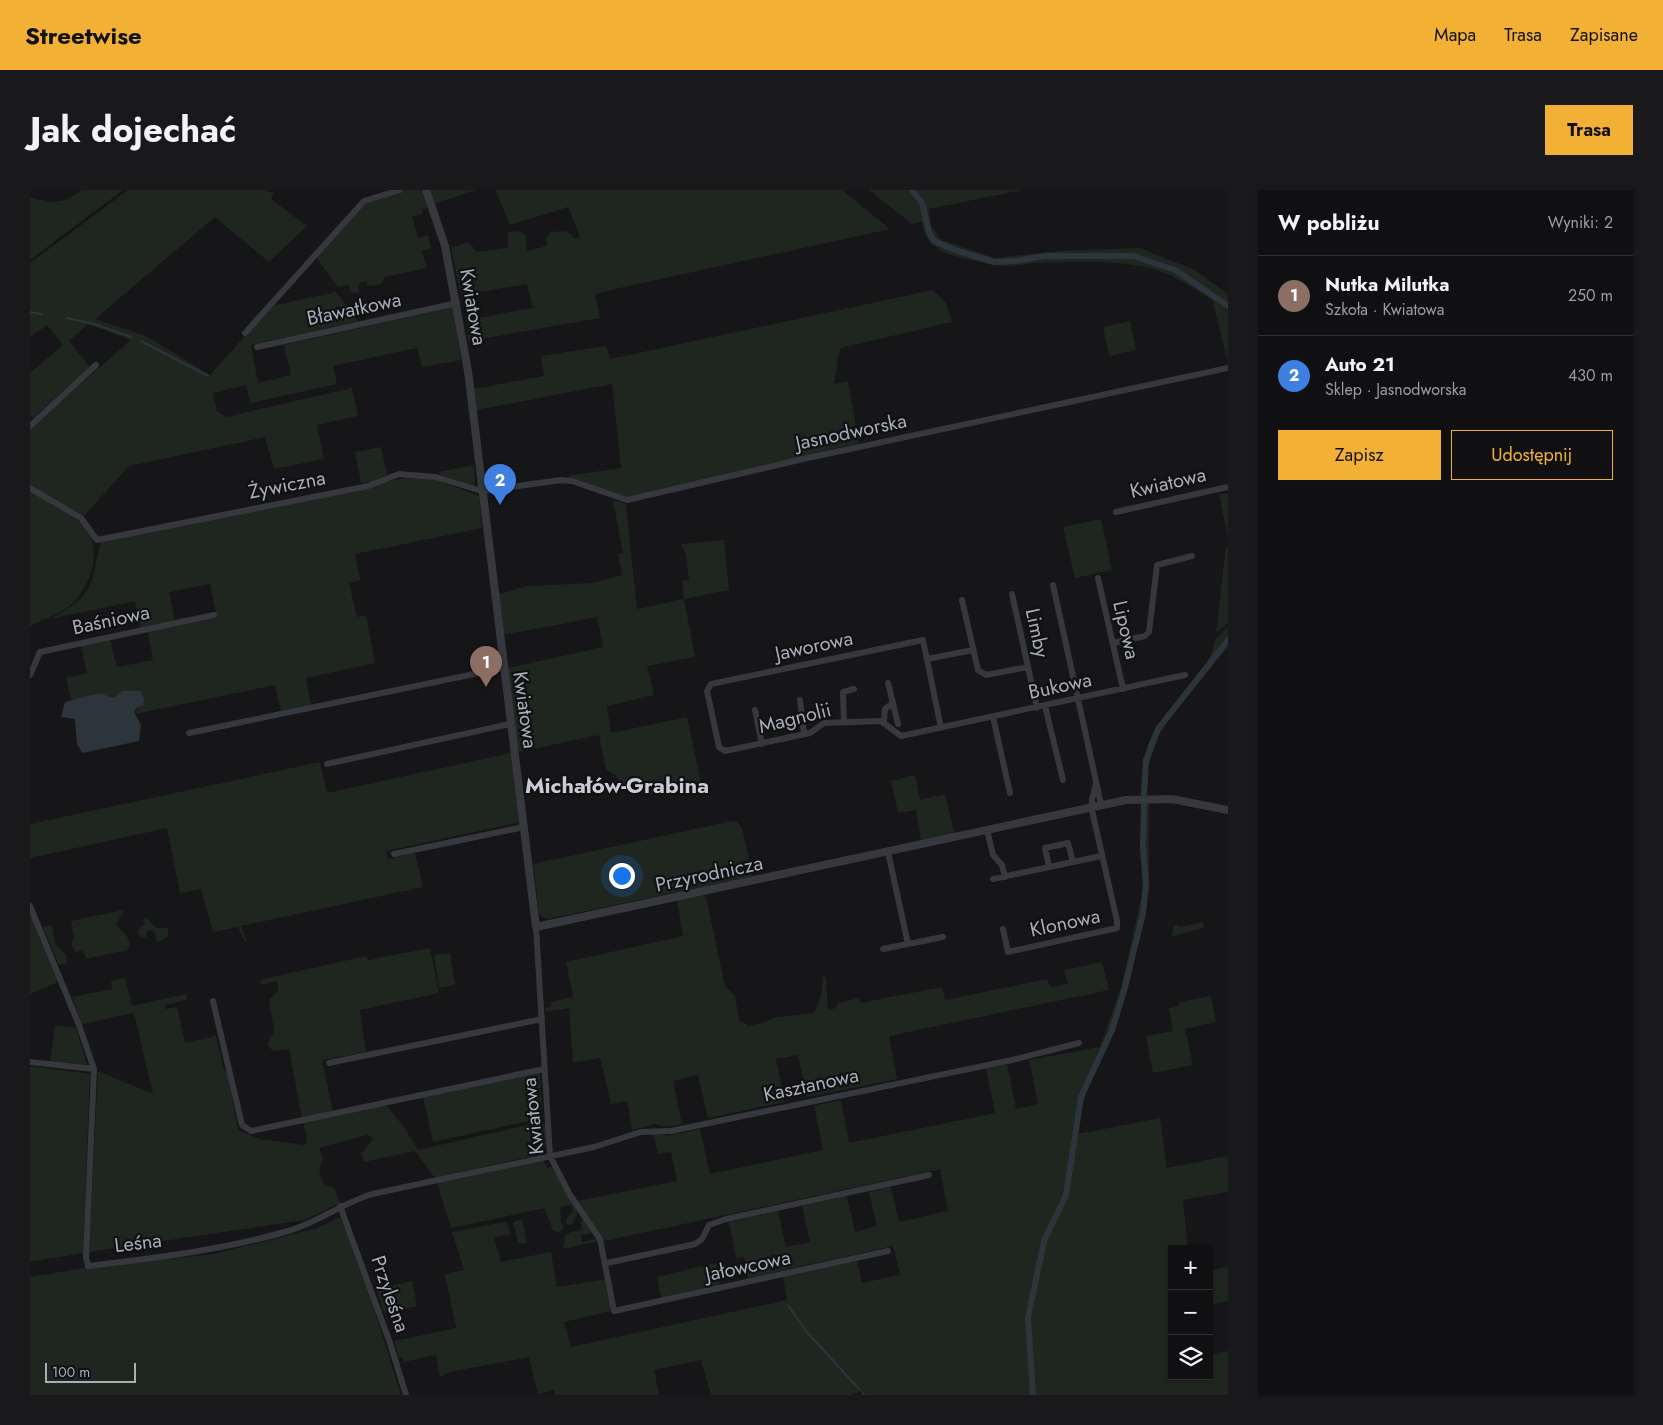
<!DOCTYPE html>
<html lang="pl">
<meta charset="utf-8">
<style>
:root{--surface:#101012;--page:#19191b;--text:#f1f3f6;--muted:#9c9d9f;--line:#303032;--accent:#f2b134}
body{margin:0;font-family:Jost,sans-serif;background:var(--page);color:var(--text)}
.controls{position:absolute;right:15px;bottom:15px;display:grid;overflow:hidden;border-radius:0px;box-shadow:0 1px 4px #0004}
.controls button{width:45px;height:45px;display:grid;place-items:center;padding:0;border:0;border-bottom:1px solid var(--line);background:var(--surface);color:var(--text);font:25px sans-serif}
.scale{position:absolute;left:15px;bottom:12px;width:91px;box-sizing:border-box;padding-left:5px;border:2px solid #a8adb8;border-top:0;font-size:14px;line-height:18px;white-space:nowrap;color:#a8adb8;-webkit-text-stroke:4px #111113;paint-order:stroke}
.you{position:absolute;left:591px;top:685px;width:18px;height:18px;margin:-12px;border:4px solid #fff;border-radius:50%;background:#1a73e8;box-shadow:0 0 0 8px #1a73e833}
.badge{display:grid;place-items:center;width:32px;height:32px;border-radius:50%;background:var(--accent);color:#fff;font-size:16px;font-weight:700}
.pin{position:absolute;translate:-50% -41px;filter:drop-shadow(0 1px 2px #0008)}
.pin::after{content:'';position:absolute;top:26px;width:18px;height:15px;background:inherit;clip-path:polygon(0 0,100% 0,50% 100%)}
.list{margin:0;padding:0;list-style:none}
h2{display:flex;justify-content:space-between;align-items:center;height:65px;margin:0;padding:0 20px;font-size:21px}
h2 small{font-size:16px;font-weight:400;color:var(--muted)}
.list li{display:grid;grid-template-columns:32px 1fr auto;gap:15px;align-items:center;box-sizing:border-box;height:80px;padding:0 20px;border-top:1px solid var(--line)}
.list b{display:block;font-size:19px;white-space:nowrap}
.list p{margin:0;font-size:16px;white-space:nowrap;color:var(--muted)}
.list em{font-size:16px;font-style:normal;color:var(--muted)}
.actions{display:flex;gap:10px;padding:15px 20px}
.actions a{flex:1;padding:11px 0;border:1px solid var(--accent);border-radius:0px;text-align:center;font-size:18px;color:var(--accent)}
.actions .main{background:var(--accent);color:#111}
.icon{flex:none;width:28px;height:28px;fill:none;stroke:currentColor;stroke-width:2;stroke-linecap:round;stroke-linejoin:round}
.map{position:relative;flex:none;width:1198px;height:1205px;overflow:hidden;border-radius:0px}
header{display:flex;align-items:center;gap:30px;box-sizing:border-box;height:70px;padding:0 25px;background:var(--accent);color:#111}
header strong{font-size:24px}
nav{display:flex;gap:28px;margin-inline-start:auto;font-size:18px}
.intro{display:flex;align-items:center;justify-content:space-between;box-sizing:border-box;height:120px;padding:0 30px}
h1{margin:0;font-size:35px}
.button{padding:12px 22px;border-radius:0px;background:var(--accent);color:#111;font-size:18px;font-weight:700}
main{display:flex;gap:30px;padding:0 30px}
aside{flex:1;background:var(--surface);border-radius:0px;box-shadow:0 1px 4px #0004}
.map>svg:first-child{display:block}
</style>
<header>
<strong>Streetwise</strong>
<nav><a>Mapa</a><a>Trasa</a><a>Zapisane</a></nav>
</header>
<div class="intro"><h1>Jak dojechać</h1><a class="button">Trasa</a></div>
<main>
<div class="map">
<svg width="1198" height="1205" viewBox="0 0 1198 1205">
<rect width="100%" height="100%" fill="#161618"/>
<path fill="#1e261f" d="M52 0H93L0 70V8C25 13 31 15 52 0Z
M98 0H233L244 3 241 9 277 36 239 72 185 27 65 129 116 146 180 185 242 116 306 102 328 131 221 155 228 193 261 185 254 155 423 117 431 170 392 177 387 158 303 176 307 194 220 213 216 195 183 203 187 221 196 227 322 198 328 226 287 235 294 269 244 279 235 247 99 276 53 327 0 295V238L101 150 58 134 39 151 60 177 3 228 0 225V183L33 155 17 135 0 147V73Z
M376 0H391L398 18 392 19 393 24 382 26 388 48 398 45 401 59 392 61 397 78 354 87 352 93 345 96 337 95V91L329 93V102L322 103 318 95 308 97 286 67 337 12Z
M399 0H446L404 14Z
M465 0H812L860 39 585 99 565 104 570 128 438 151 437 130 503 118 497 94 431 105 421 58 439 52 447 62 478 58V42L491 41 496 46 497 61 517 56 516 48 521 42 535 41 542 45 544 49 550 47 538 17 480 35Z
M839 0H992L899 19 901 36 911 50 966 68 1029 61 1110 58 1165 80 1198 104V173L1183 113 1185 112C1161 96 1139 81 1110 76 1077 70 1040 72 1007 73 995 74 984 77 972 76 964 76 954 73 946 71 922 66 895 61 892 32L882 34Z
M903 100 916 113 922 132 810 158 804 194 818 191 829 253 596 308 537 286 591 278 582 194 447 220 443 199 514 186 511 166 576 156 580 169Z
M1100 131 1106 160 1079 166 1073 137Z
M351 257 357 285 343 291 331 293 325 262Z
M444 275 445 296 410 285 409 282Z
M380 287 407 290 449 306 452 338 325 364 330 390 319 393 327 427 336 425 345 473 276 488 281 515 251 521 245 495 105 524 107 517 72 504 41 510 36 488 57 483 51 456 80 450 87 477 123 470 118 442 187 428 180 394 139 402 145 431 111 438 105 411 20 429C63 406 61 398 70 354L74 350Z
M0 300C16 309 36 318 49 330 74 351 64 391 44 412 33 423 14 429 0 436Z
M1198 303V348L1189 304Z
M583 310 596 314 607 419 654 409 652 391 659 390 656 364 651 354 694 350 699 400 654 409 665 467 617 476 624 505 577 516 581 543 657 527 671 593 617 605 611 595H593L585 585 576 580 569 545 488 562 478 488V478L573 457 567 427 474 445 469 404 497 396 562 393 592 385 588 364 593 363Z
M1071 329 1082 380 1045 388 1033 337Z
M1196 356H1198V433L1186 443Z
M1198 437V457L1141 527 1129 545 1118 577 1117 603 1112 602C1111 578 1115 552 1130 532 1149 505 1181 482 1185 449Z
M481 563 490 632 356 661 358 669 385 663 393 697 211 736 217 752H215L208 737 183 742 171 699 150 703 137 638 0 668V634L290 572 297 603Z
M885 585 890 610 915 604 924 642 920 645 891 651 886 620 868 623 861 591Z
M1112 612H1119V700L1112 738 1091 818 1052 914 1048 944 1130 928 1137 978 1198 966V1002L1153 1010 1158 1059H1142V1186H1179V1164L1198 1161V1205H831L835 1204 833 1201 821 1205H681L671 1170 624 1180 629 1205H525L524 1200 508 1204 499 1167 419 1182 410 1187 406 1165 374 1172 372 1167 369 1168 364 1151 426 1138 415 1084 434 1080 422 1042 476 1032 481 1044 464 1047 471 1072 521 1062 527 1097 577 1089 581 1121 534 1132 541 1157 757 1110 753 1087 827 1071 832 1093 870 1085 863 1056 718 1088 714 1067 706 1068 699 1032 748 1021 756 1057 780 1052 772 1016 817 1006 825 1042 847 1036 839 1002 861 997 869 1032 918 1021 910 979 574 1051 547 1011 647 991 641 962 628 964 623 943 637 946 670 939 680 984 793 960 784 916 811 910 819 953 965 923 956 879 977 874 986 919 1008 914 999 870 1070 857 1091 798 1113 700 1110 659Z
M702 631 707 632 712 638 723 686 518 729 512 727 509 723 503 674Z
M673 705 676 707 695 796 705 806 709 830 718 836 733 833 742 828 784 823 791 806 793 785 796 788 798 820 806 818 808 813 829 808 830 813 912 797 915 810 1017 789 1020 797 1038 794 1034 780 1072 772 1079 800 859 846 867 889 777 907 768 865 746 869 755 912 678 928 668 885 643 891 652 934 634 937 625 934 602 940 597 911 581 914 570 868 543 873 539 818 516 822 515 818 521 817V812L543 807 536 772 653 746 647 710Z
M94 720 86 734C92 745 103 745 98 760L56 769 53 760 46 762 41 755 44 746 41 731Z
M0 721 28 792 0 804Z
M114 728H117C127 739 123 738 139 738L137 747 129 752 126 750 125 743 121 740 116 741 117 747H110L107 740 115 734Z
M1173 732 1174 738 1142 746 1143 736 1148 735 1150 737Z
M22 735 25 754 36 765 37 773 29 775 13 737Z
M400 758 409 803 330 820 336 862 292 870 303 922 272 928 259 859 243 861 237 855 244 841 239 810 248 801 247 791 231 795 230 790 336 766 338 770Z
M420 763 425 795 409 798 404 765Z
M95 788 102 816 156 804 157 810 135 815V819L147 817 155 853 186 846 194 880H197L208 940 229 949 275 955 277 950 273 931 355 914 374 937 388 960 510 932 516 935V956L507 965 405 988 385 961 334 972 331 964 343 949 341 946 336 945 289 958 293 969C288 978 288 986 295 995L304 998 310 1013 274 1030 59 1062 68 881 123 904 104 823 52 834 42 807 82 799 81 791Z
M1181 806 1186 832 1155 839 1163 875 1123 883 1116 846 1143 841 1139 818 1148 816 1150 812Z
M25 835 46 838 58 877 20 872Z
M0 876 60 884 53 1063 0 1072Z
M510 881 512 928 403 952 393 906Z
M513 970 518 979 522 977 548 1021 542 1035 536 1034V1029L543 1021 541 1015 530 1017 531 1032 534 1039 528 1043 522 1040C521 1031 516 1027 515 1018L421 1038 407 993Z
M310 1027 328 1067 371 1205H0V1087L55 1078 184 1064 287 1038Z
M492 1029 497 1053H488L483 1032Z
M553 1029 562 1043 551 1045 552 1052 567 1049 569 1051 533 1059 535 1046 541 1042 552 1040 551 1032Z
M686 1073 690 1094 631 1108 627 1087Z
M1198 1077V1111L1179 1115V1081Z
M382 1091 387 1116 354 1123 347 1099Z"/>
<path fill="#2c353c" d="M92 501H111L114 510 113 515 107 517 104 522 111 535 109 551 52 563 47 554 45 529 31 527 35 512 65 504H72L84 508Z"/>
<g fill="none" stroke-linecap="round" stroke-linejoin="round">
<path stroke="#2c353c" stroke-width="2" d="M0 122 12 124
M37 128 64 134 101 147
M111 151 178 186
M758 1115 776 1141 829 1199
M832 1202 834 1205"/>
<path stroke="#2c353c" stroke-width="6" d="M882 0 892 13 899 42 904 51 925 60 964 72 986 71 1015 66H1103L1145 80 1198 116
M1114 603 1116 570 1128 539 1198 450
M1003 1205 998 1128 1014 1051 1036 1005 1051 907 1082 840 1094 801 1113 723 1116 694 1113 658 1114 613"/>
<path stroke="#37383d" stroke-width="6" d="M215 143 334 11 370 0
M227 157 427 113
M0 236 66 175
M0 298 51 328 67 350 338 296 369 284 406 287 452 301 531 290 542 291 597 310 773 269 1198 178
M1086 322 1198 297
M1068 388 1093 499
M1023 395 1071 614
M982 404 1007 518
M932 410 948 480 956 485 998 477
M1083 453 1115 446 1119 442 1127 375 1162 366
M897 469 943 460
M0 485 10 462 184 425
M858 493 868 534
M770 510 774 544
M1015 516 1033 590
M725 520 732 554
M963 527 980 603
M854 531 855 519 863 513
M814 532 813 502 824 499
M911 538 893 450 681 494 677 501 689 557 695 561 780 543 794 533 851 531 871 546 1155 485
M159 543 473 478
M297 574 480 534
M1062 616V609L1066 594
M957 640 963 665 972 675 975 687
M858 662 878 754
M364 664 494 637
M1019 677 1015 658 1038 653 1043 672
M963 689 1071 666
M0 716 49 835 64 879 56 1067 58 1076C125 1068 193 1060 258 1041 288 1032 313 1013 342 1004L564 957 611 942 641 941 982 870 1049 853
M506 737 520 966 540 1005 570 1049 584 1121 858 1061
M973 739 978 762 1087 738V731L1061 616
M853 759 913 747
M183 811 212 935 221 941 514 879
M0 872 64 879
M299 873 512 829
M310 1016 360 1153 376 1205
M577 1073 665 1054 672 1049 679 1035 696 1029 899 985"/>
<path stroke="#37383d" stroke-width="8" d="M396 0 415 56 438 181 506 737 1096 610 1142 609 1198 620"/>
</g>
<g text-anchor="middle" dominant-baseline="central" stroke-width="4.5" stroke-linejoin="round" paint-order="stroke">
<g font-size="20" fill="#a8adb8" stroke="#111113">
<text transform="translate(443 117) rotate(80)">Kwiatowa</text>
<text transform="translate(324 119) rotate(-12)">Bławatkowa</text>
<text transform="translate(821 242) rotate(-12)">Jasnodworska</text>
<text transform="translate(1138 293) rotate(-13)">Kwiatowa</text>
<text transform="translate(257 295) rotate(-11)">Żywiczna</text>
<text transform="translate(81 430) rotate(-12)">Baśniowa</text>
<text transform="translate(1096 440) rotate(77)">Lipowa</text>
<text transform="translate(1007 443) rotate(78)">Limby</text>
<text transform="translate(784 456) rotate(-12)">Jaworowa</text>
<text transform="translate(1030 496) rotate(-12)">Bukowa</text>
<text transform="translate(495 520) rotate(82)">Kwiatowa</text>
<text transform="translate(765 528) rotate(-14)">Magnolii</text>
<text transform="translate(679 684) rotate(-12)">Przyrodnicza</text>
<text transform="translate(1035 733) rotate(-12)">Klonowa</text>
<text transform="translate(781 895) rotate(-12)">Kasztanowa</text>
<text transform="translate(503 926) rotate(-96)">Kwiatowa</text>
<text transform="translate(108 1053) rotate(-7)">Leśna</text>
<text transform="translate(718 1076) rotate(-12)">Jałowcowa</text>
<text transform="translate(360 1104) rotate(71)">Przyleśna</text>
</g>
<g font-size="22" font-weight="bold" fill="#c9ccd4" stroke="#111113">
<text x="587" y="595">Michałów-Grabina</text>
</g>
</g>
</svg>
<div class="controls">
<button>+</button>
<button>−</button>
<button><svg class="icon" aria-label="layers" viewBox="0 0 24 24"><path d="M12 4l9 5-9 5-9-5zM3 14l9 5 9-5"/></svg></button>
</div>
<div class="scale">100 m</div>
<div class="you"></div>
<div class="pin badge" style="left:456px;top:497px;background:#8d6e63">1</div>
<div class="pin badge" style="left:470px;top:315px;background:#3f7fe0">2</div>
</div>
<aside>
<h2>W pobliżu<small>Wyniki: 2</small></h2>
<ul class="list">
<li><span class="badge" style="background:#8d6e63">1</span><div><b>Nutka Milutka</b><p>Szkoła · Kwiatowa</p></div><em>250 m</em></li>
<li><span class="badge" style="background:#3f7fe0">2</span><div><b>Auto 21</b><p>Sklep · Jasnodworska</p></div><em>430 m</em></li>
</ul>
<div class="actions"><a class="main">Zapisz</a><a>Udostępnij</a></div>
</aside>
</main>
